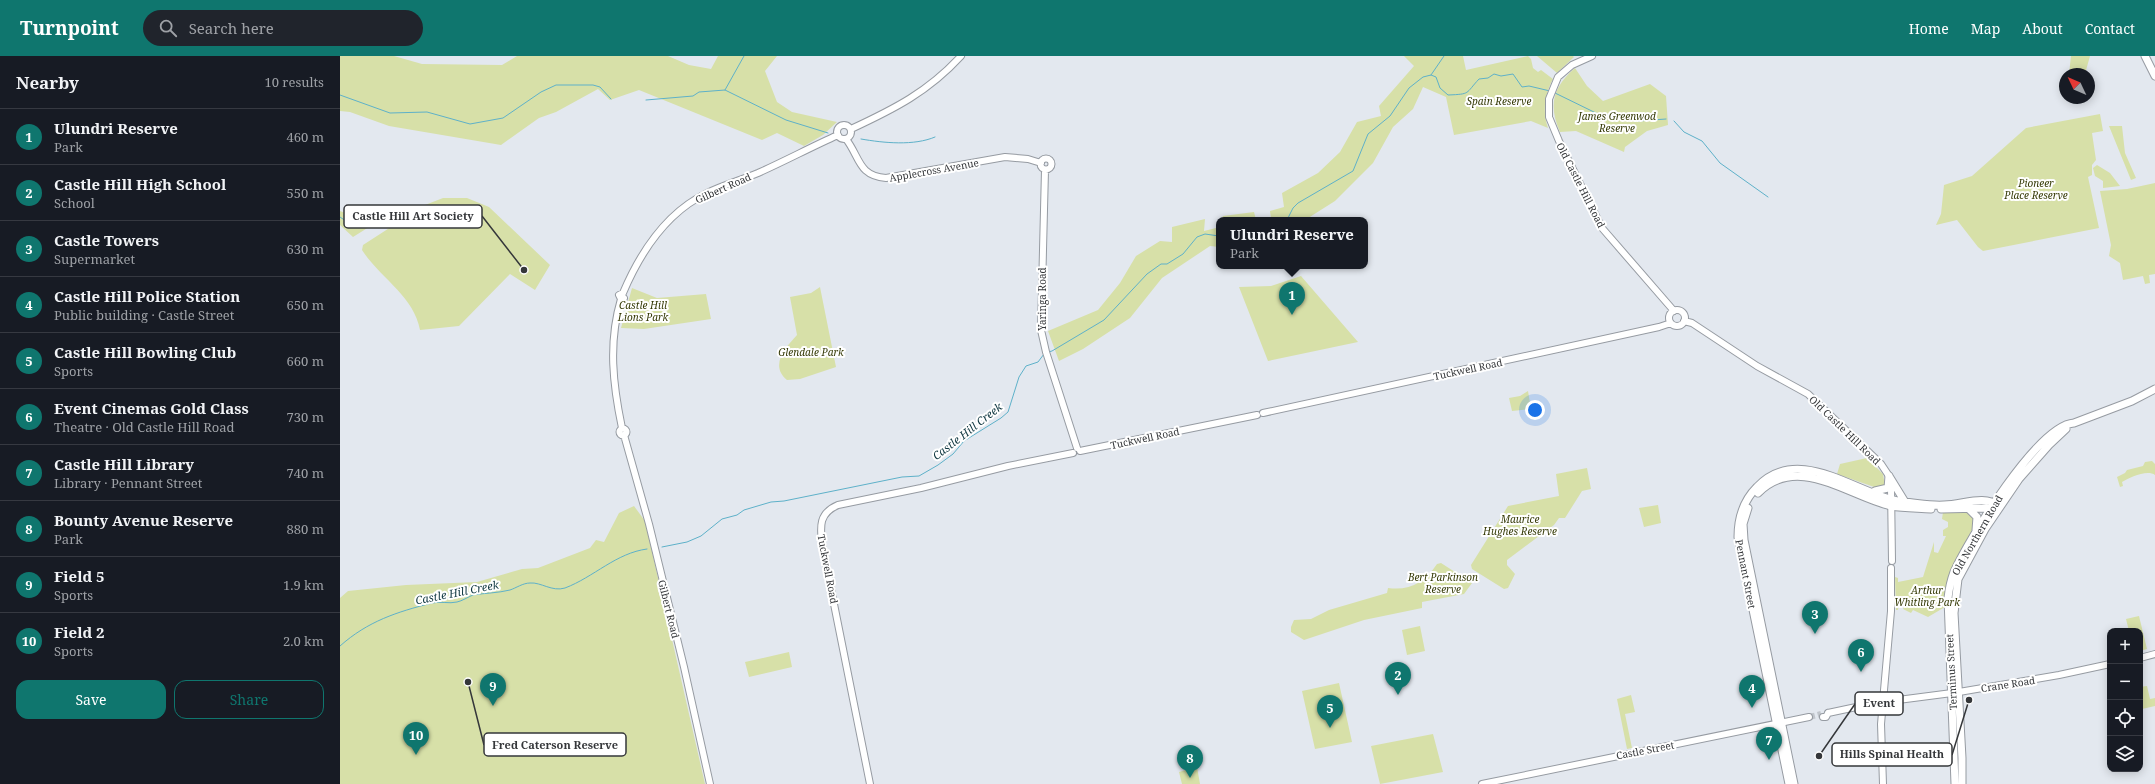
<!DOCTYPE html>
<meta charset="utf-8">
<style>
:root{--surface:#171b24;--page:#20242c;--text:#f1f3f6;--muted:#9ea1a6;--line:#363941;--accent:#0f766e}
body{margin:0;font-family:"Noto Serif",serif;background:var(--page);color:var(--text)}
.controls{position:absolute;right:12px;bottom:12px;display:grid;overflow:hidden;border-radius:8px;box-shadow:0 2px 10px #0003}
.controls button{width:36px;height:36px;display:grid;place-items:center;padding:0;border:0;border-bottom:1px solid var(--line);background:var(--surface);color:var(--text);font:20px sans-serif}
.compass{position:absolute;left:1719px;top:12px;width:36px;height:36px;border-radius:50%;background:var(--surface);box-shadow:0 2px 10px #0003;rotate:314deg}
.you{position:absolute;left:1195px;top:354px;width:14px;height:14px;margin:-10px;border:3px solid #fff;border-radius:50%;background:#1a73e8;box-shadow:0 0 0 6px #1a73e833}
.badge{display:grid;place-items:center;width:26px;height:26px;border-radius:50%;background:var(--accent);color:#fff;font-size:13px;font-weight:700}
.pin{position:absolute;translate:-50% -33px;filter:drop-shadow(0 1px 2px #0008)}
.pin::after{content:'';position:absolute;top:21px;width:14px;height:12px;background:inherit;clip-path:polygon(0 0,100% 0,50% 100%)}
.popup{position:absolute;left:876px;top:161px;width:152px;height:52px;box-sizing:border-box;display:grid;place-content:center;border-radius:8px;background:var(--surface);filter:drop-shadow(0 1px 3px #0005);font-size:13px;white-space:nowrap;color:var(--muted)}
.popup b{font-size:15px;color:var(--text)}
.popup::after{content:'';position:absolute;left:50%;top:100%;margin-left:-8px;border:8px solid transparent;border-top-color:var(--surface)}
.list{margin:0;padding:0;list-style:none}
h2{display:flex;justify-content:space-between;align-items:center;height:52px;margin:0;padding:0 16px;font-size:17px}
h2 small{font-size:13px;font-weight:400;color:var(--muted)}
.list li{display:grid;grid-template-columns:26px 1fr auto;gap:12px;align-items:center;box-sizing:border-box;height:56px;padding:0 16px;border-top:1px solid var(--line)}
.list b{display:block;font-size:15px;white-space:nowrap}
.list p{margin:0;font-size:13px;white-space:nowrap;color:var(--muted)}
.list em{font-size:13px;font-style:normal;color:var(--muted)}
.actions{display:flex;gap:8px;padding:12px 16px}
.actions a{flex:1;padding:9px 0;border:1px solid var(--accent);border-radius:12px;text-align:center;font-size:14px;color:var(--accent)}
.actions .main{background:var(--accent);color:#fff}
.icon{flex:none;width:22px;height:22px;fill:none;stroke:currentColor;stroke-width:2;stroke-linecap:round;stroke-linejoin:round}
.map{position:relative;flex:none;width:1815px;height:728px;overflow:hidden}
header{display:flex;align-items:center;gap:24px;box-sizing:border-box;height:56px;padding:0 20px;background:var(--accent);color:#fff}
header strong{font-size:19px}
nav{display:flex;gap:22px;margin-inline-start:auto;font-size:14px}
.search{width:280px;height:36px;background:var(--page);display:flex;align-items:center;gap:10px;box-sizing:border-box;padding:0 14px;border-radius:22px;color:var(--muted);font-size:15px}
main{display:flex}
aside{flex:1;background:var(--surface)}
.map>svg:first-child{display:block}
</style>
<header>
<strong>Turnpoint</strong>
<div class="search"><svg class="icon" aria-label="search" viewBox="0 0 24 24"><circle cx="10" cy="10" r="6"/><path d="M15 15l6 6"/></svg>Search here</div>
<nav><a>Home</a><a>Map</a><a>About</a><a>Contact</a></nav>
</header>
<main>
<aside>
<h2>Nearby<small>10 results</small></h2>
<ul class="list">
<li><span class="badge">1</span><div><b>Ulundri Reserve</b><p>Park</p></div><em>460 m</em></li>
<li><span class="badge">2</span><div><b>Castle Hill High School</b><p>School</p></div><em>550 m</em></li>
<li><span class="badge">3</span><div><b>Castle Towers</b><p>Supermarket</p></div><em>630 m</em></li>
<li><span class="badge">4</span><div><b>Castle Hill Police Station</b><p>Public building · Castle Street</p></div><em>650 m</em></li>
<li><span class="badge">5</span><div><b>Castle Hill Bowling Club</b><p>Sports</p></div><em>660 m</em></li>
<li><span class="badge">6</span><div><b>Event Cinemas Gold Class</b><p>Theatre · Old Castle Hill Road</p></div><em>730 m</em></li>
<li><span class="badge">7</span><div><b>Castle Hill Library</b><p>Library · Pennant Street</p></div><em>740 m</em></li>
<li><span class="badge">8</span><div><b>Bounty Avenue Reserve</b><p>Park</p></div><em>880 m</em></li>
<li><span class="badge">9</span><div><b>Field 5</b><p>Sports</p></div><em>1.9 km</em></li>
<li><span class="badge">10</span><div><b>Field 2</b><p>Sports</p></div><em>2.0 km</em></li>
</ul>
<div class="actions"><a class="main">Save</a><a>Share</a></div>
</aside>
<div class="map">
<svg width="1815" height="728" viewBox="0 0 1815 728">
<rect width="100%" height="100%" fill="#e3e8ef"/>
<path fill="#d7e0a8" d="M0 0H54L82 8 162 9 177 0H328L349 9 371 13 378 0H437L425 15 437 46 452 56 497 66 483 79 464 90 437 77 422 84 299 34 270 44 258 33 216 56 199 62 161 89 49 70 10 56 0 55Z
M1064 0H1123L1126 14 1188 0 1191 3 1193 12 1198 16 1201 14 1213 23C1205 38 1202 55 1208 72L1191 65 1114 79 1106 41 1083 31 1073 53 1053 71 1033 107 995 145 965 164H917L931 162 930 155 944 151 942 137 978 117 1000 96 1017 66 1041 60 1039 50 1074 10Z
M1197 0H1233L1234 1 1217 17Z
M1731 0H1750L1745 18H1729Z
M1235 12 1247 30 1263 45 1310 28 1326 40 1328 69 1307 75 1285 91 1284 96 1236 75 1220 76C1208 49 1213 31 1235 12Z
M1760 58 1763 75 1752 77 1756 104 1752 109V119L1748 121 1759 172 1643 195 1638 191 1617 164 1596 169 1601 158 1604 129 1632 120 1686 72Z
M1769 70H1782L1785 97 1796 122 1791 124Z
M1757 109 1770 117 1780 130 1763 132V125L1755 120 1753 112Z
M1815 127V218L1809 219 1810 227 1805 228 1803 220 1783 224 1780 207 1769 200 1771 189 1760 135 1787 133Z
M103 142H127L149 151 210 209 195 234 170 218 119 270 80 274C74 240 40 222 22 194L23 189 85 149Z
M0 155 16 161 29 171 13 181 0 169Z
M914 156 916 164H881L883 160Z
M865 163 864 175 876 172 879 167V191L870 190 822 222 790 262 743 293 719 305 708 275 758 254 780 227 796 200 820 185 832 186V171Z
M961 220 1018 286 928 305 899 231 931 230Z
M480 231 496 311 460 323 447 324C429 309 446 291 457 279L450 241 471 237Z
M292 232 317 242 366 238 371 263 304 273 281 272Z
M1188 335 1191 353 1172 355 1169 342 1180 340Z
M1527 402 1543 418 1545 430 1537 432 1497 418 1500 408Z
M1812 405 1815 408V419C1807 413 1789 422 1782 426L1783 430 1780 431 1777 421 1785 417 1787 414 1803 410 1805 406Z
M1247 412 1251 433 1242 435 1225 462H1219L1214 469 1167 504V509L1175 518 1168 532 1164 533 1132 513 1131 509 1168 450 1219 440 1216 418Z
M1318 449 1321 467 1304 471 1299 452Z
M294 450 305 465 365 728H0V542L8 535 66 529 137 526 182 513 198 512 250 492 256 484 264 486 279 457Z
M1603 456 1630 457 1635 462 1632 474 1623 492 1605 551 1588 561 1573 554 1571 557 1563 553 1566 547 1559 546 1558 554H1556L1555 521 1558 522V526L1583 521 1594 486V496L1598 497 1606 480H1603V474L1608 471V466L1602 463Z
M1097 508 1101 507 1132 527 1124 538 1082 546V552L1024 564 964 584 951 576V571L954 564 971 563 989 554 1047 537 1048 532C1070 535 1085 526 1097 508Z
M1799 560 1807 593 1800 595V575H1789L1786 563Z
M1080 570 1085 595 1067 599 1062 574Z
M449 596 452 611 409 621 405 606Z
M999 627 1012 686 975 693 962 635Z
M1807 630 1810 643 1815 642V650L1802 653 1800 631Z
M1291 639 1295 656 1285 658 1292 692 1287 693 1277 643Z
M1093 678 1103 716 1040 728 1031 690Z
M857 711 860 728H842L839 716Z"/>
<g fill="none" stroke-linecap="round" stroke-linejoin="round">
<path stroke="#5eb1c9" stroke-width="1" d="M1091 19 1104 0
M385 34 404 0
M1215 37 1258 58 1279 59 1298 65 1326 63
M0 39 50 57 87 56 130 68 163 62 201 36 216 29H253L260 31 271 43
M306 44 353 40 359 36 385 34 446 64 488 77
M1334 65 1344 76 1362 85 1380 107 1428 141
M521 83C544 87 574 90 595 81
M0 161 13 170
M947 164 953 152 958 147 1013 115 1028 78 1050 60 1069 32 1083 21 1091 19 1096 21 1100 32 1108 39C1131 38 1125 38 1139 23L1148 22 1154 18 1161 20 1173 18 1182 31 1189 30 1210 35
M708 296 712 295 764 264 807 218 821 208H827L843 198 857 181 865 178 879 180
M322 491 347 486 361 480 382 463 397 459 404 454 431 446 444 445 562 421 579 420 598 409 613 398 624 385 661 362 668 356 679 321 686 310 698 306 704 298
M0 590C28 565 57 556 92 547 101 545 109 548 117 546 122 545 128 541 133 539 145 537 158 537 170 534 176 532 183 527 190 527 201 526 212 536 225 532 254 521 276 497 307 493"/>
<path stroke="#c0c5cb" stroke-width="6" stroke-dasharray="6 3" stroke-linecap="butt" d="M1469 661 1481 658"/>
<defs>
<path id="secondary" d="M1252 0 1232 9 1218 21 1209 43V61L1219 85 1262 172 1334 255
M497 76a7 7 0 1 1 14 0a7 7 0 1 1-14 0Z
M511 73C554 53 588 36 621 0
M506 83C520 101 518 120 546 122L665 101 688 103 701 107
M700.5 108a5.5 5.5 0 1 1 11 0a5.5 5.5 0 1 1-11 0Z
M705 114 701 274 706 296 737 392
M281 243 279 239 283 237C300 197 325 157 367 137 383 129 401 124 418 117 445 105 471 91 498 79
M1329 262a8 8 0 1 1 16 0a8 8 0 1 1-16 0Z
M1344 265 1352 267 1417 310 1468 338 1541 408 1549 420 1551 432 1552 505
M923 357 1319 271 1331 267
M282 372C273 329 268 287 281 243L284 242
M279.5 376a3.5 3.5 0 1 1 7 0a3.5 3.5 0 1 1-7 0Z
M284 379 309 468 344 611 370 728
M740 395 917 359
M1800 602 1815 598
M1619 636 1719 619 1770 608
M1488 657 1535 647 1612 637
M1483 661H1486L1488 657
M530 728 482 488C480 470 479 457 498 449L581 432 668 410 733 397
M1142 728 1469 661
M1543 728 1541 668 1551 555V512"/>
<path id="primary" d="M1805 0 1815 20
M1549 420 1565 446
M1535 435 1548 432 1549 420
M1418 437C1458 397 1508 440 1551 450 1564 452 1578 452 1591 453
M1408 452 1403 468 1404 484 1454 728
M1601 453 1646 452 1655 456
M1629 453 1637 461 1636 474
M1449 728 1398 481C1398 461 1403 445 1417 431 1460 386 1517 440 1564 446 1577 447 1591 450 1604 449 1623 449 1643 438 1660 450
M1615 728 1608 542C1609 533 1611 524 1614 516 1629 483 1698 369 1734 367L1792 345 1815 333
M1622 728V702L1614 557 1618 523 1645 473 1679 423 1709 389 1726 373"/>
</defs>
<use href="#secondary" stroke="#969ba2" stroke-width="8"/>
<use href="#primary" stroke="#969ba2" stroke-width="9"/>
<use href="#secondary" stroke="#fff" stroke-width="6"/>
<use href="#primary" stroke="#fff" stroke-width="7"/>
</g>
<g text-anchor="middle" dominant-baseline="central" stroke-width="4" stroke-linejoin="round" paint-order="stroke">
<g font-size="10" font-style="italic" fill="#353a06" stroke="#fff">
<text x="1159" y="45">Spain Reserve</text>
<text x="1277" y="60">James Greenwod<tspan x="1277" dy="12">Reserve</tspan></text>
<text x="1696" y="127">Pioneer<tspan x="1696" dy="12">Place Reserve</tspan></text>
<text x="303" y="249">Castle Hill<tspan x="303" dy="12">Lions Park</tspan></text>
<text x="471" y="296">Glendale Park</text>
<text x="1180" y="463">Maurice<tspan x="1180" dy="12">Hughes Reserve</tspan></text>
<text x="1103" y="521">Bert Parkinson<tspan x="1103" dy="12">Reserve</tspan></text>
<text x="1587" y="534">Arthur<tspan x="1587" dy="12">Whitling Park</tspan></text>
</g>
<g font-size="10" fill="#35373a" stroke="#fff">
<text transform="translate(594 114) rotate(-10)">Applecross Avenue</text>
<text transform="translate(1241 129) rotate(63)">Old Castle Hill Road</text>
<text transform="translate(383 132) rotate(-24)">Gilbert Road</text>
<text transform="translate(702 243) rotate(-90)">Yaringa Road</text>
<text transform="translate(1128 313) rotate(-12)">Tuckwell Road</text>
<text transform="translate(1505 374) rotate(44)">Old Castle Hill Road</text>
<text transform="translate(805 382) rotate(-12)">Tuckwell Road</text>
<text transform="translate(1637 479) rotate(-60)">Old Northern Road</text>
<text transform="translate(488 513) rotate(79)">Tuckwell Road</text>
<text transform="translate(1406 518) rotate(79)">Pennant Street</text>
<text transform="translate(329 553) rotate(76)">Gilbert Road</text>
<text transform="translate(1611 616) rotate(-93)">Terminus Street</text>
<text transform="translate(1668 628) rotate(-9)">Crane Road</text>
<text transform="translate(1305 694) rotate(-11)">Castle Street</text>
</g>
<g font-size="11" font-style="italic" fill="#0c343e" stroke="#fff">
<text transform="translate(627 375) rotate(-38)">Castle Hill Creek</text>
<text transform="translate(117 536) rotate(-11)">Castle Hill Creek</text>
</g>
</g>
<path fill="none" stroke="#35373a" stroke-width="1.5" d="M184 214L142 160M1479 700L1515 648M128 626L144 689M1629 644L1612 699"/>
<g fill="#35373a" stroke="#fff" stroke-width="1.5">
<circle cx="184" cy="214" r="4"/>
<circle cx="1479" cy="700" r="4"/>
<circle cx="128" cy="626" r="4"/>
<circle cx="1629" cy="644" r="4"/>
</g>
<g fill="#fff" stroke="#35373a" stroke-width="1.5">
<rect x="4" y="149" width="138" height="23" rx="4"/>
<rect x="1515" y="636" width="48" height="23" rx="4"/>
<rect x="144" y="677" width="142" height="23" rx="4"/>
<rect x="1492" y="687" width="120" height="23" rx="4"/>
</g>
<g font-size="11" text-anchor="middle" font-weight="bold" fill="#35373a">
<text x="73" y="164">Castle Hill Art Society</text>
<text x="1539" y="651">Event</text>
<text x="215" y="693">Fred Caterson Reserve</text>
<text x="1552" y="702">Hills Spinal Health</text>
</g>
</svg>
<div class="controls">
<button>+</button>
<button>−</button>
<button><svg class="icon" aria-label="locate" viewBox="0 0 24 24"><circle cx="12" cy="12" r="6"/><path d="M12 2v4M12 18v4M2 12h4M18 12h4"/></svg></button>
<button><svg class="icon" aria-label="layers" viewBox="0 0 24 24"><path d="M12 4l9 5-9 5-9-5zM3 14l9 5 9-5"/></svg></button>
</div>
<svg class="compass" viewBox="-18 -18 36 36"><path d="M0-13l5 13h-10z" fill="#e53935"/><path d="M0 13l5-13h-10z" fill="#9ea1a6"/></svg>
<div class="you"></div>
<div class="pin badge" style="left:952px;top:259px">1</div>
<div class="popup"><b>Ulundri Reserve</b>Park</div>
<div class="pin badge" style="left:1058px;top:639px">2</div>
<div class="pin badge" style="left:1475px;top:578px">3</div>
<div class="pin badge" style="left:1412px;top:652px">4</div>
<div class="pin badge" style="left:990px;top:672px">5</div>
<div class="pin badge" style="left:1521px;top:616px">6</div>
<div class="pin badge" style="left:1429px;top:704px">7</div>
<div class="pin badge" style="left:850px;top:722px">8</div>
<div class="pin badge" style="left:153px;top:650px">9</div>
<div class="pin badge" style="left:76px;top:699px">10</div>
</div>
</main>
